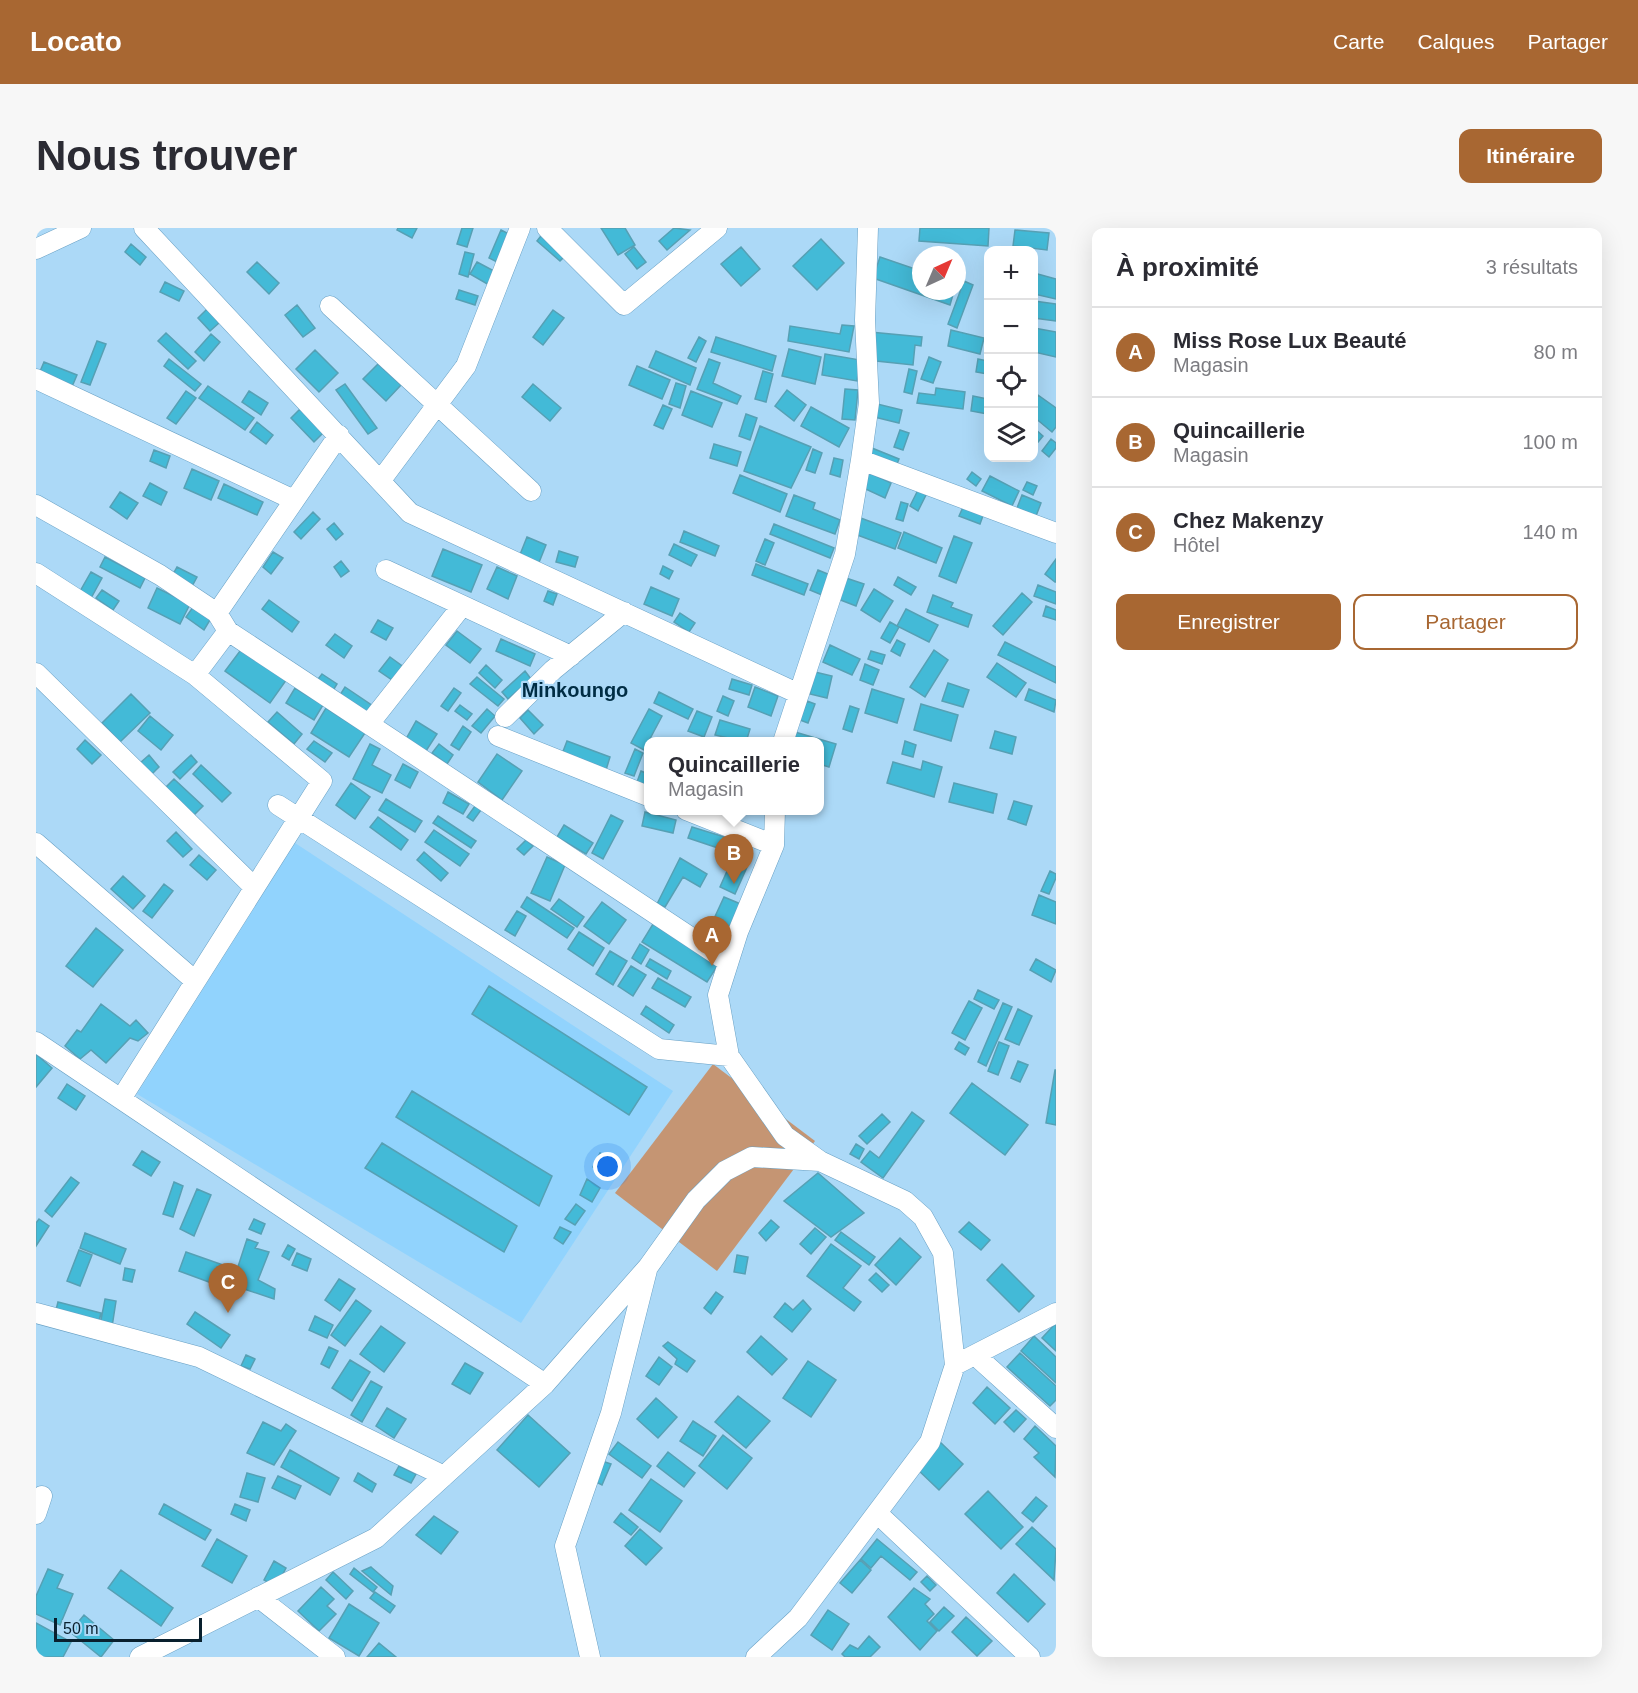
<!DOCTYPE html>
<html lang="fr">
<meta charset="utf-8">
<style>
:root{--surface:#fff;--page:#f7f7f7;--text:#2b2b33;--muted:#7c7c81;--line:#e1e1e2;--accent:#a86732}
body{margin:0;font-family:Helvetica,sans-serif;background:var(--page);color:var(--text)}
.controls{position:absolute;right:18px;top:18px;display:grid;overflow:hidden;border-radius:12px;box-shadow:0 6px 24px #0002}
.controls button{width:54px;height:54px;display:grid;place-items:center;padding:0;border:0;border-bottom:2px solid var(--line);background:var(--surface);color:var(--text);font:30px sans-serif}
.compass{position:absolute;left:876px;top:18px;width:54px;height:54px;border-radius:50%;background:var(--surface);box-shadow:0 6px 24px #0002;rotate:44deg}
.scale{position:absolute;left:18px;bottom:15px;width:148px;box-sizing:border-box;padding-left:6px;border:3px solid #09202e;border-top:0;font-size:16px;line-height:21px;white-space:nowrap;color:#09202e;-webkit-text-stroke:4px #acd9f7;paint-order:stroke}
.you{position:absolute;left:572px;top:939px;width:21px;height:21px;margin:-15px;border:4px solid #fff;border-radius:50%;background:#1a73e8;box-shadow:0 0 0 9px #1a73e833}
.badge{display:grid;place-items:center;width:39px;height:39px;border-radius:50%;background:var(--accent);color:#fff;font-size:20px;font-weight:700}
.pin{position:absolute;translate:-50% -50px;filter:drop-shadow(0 2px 3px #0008)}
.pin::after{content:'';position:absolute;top:32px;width:21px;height:18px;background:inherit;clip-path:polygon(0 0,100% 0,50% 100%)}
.popup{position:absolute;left:608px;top:509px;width:180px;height:78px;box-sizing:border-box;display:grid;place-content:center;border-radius:12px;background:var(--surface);filter:drop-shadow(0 2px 4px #0005);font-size:20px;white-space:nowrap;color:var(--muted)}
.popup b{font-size:22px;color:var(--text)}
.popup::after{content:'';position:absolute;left:50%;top:100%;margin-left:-12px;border:12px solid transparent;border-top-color:var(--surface)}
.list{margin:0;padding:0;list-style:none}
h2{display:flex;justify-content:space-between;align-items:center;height:78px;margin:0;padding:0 24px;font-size:26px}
h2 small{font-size:20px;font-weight:400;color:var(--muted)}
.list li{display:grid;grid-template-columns:39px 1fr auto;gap:18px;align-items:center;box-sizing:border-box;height:90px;padding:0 24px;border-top:2px solid var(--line)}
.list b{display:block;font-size:22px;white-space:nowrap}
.list p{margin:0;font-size:20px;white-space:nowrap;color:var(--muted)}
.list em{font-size:20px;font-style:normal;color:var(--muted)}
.actions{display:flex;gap:12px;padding:18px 24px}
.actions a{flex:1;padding:14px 0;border:2px solid var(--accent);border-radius:12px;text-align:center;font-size:21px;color:var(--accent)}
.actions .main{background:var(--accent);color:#fff}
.icon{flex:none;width:33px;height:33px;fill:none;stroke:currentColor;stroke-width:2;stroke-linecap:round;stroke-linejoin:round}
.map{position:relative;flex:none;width:1020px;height:1429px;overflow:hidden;border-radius:12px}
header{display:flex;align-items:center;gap:36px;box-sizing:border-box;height:84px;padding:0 30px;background:var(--accent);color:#fff}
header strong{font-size:28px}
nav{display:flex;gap:33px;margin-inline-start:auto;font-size:21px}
.intro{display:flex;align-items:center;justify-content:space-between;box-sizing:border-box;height:144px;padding:0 36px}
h1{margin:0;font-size:42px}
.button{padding:15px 27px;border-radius:12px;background:var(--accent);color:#fff;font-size:21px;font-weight:700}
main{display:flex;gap:36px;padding:0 36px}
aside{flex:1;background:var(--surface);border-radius:12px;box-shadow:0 6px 24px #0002}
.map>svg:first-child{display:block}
</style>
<header>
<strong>Locato</strong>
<nav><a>Carte</a><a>Calques</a><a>Partager</a></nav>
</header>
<div class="intro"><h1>Nous trouver</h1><a class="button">Itinéraire</a></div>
<main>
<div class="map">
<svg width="1020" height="1429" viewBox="0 0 1020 1429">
<rect width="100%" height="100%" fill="#acd9f7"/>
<path fill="#91d3fd" d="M259 615 637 863 485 1095 101 866Z"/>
<path fill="#c59573" d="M677 836 779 913 681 1043 579 965Z"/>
<path fill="#43bad7" stroke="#56a0b4" stroke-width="1.5" d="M362 0H381L376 10 361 2Z
M426 0H437L431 19 421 16Z
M565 0H589L599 17 582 27Z
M638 0 654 2 631 22 623 13Z
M884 0H953L952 18 883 13Z
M465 2 475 7 463 35 453 30Z
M979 2 1013 5 1011 22 977 18Z
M508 4 532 25 524 33 501 13Z
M785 11 808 35 781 62 757 38Z
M95 16 110 29 104 37 89 24Z
M598 19 610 34 601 41 589 26Z
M705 19 724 41 705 58 685 36Z
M429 24 438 26 432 49 423 46Z
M844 29 885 43V63H918L914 77 837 50Z
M221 34 243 55 233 66 211 44Z
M441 34 460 44 453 57 434 46Z
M998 45 1020 51V71L998 66Z
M928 53 937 57 921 100 912 96Z
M129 54 148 63 143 73 124 64Z
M423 62 442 68 439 77 420 71Z
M998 73 1020 76V93L998 90Z
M261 77 279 100 267 109 249 87Z
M171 81 183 95 174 103 162 90Z
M517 82 528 90 507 117 497 109Z
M806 97 818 98 813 124 752 113 754 98 804 106Z
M998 100 1020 104V129L998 124Z
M915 102 948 110 944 126 912 118Z
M834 104 886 109 885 118 879 117 877 137 831 132Z
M130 105 160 133 152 141 122 113Z
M175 106 184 114 168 133 159 124Z
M663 109 670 113 660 134 652 130Z
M680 109 740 128 736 143 675 124Z
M61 113 70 116 54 157 45 154Z
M753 121 785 129 779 156 746 148Z
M279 122 302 145 283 164 260 141Z
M620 123 660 140 654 157 613 139Z
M789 126 824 132 821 153 786 147Z
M893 129 905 134 897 155 885 151Z
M133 131 165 156 159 163 128 138Z
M673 131 684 135 677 155 705 168 701 176 661 161Z
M942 131 952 133V146L940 144Z
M8 134 41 147 35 161 2 148Z
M342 136 365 157 350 173 327 151Z
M601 138 634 152 626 171 593 157Z
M873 141 881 143 876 166 868 164Z
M727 143 737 146 730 174 719 171Z
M640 155 650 158 644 180 633 176Z
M309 156 341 200 332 206 300 162Z
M497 156 525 180 514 193 486 169Z
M172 158 218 190 209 202 163 170Z
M900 160 929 164 927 181 881 175 883 165 899 167Z
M809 161 822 162 819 192 806 191Z
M751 162 770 177 758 193 739 178Z
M150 163 160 170 140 196 131 190Z
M213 163 232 175 225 187 206 174Z
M655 163 686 175 676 199 646 187Z
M1002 167 1020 180V199L1016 204 998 189V173Z
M937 168 952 171V186L935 183Z
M837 175 866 182 863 195 834 188Z
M627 177 636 181 627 201 618 197Z
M775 179 813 200 803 219 765 198Z
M264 181 287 205 278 214 255 190Z
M710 186 721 190 714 212 703 208Z
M221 194 237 207 230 216 214 204Z
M724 198 775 219 755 260 708 243Z
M998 200 1007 208 998 219Z
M864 202 873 205 867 222 858 219Z
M1015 211 1020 215V220L1013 229 1006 223Z
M678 216 705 224 701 238 674 230Z
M831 218 863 231 859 241 827 227Z
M777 221 786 225 779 245 770 242Z
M118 222 134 228 130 240 114 233Z
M798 230 807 232 804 249 794 246Z
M156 241 183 253 175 272 148 260Z
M830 243 855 255 849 270 823 258Z
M936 244 945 251 940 258 931 251Z
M704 247 751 266 744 284 697 265Z
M954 248 983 263 976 278 946 263Z
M991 254 1001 258 997 267 987 262Z
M114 255 131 264 125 277 107 268Z
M188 256 227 274 221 287 182 270Z
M883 260 891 265 882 283 874 278Z
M84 264 102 275 91 291 74 279Z
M758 267 779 275 777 281 804 292 799 306 750 288Z
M986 267 1005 275 1000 288 981 280Z
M865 274 872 276 867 293 860 291Z
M928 277 948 285 944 296 923 288Z
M277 284 284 291 265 311 258 304Z
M822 289 865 305 859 321 816 305Z
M298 295 307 306 300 312 291 301Z
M738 296 798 320 794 330 734 306Z
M648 303 683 318 679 328 644 314Z
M868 304 906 320 900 335 862 320Z
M918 308 936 315 920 355 903 348Z
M491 309 510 317 502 337 483 329Z
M729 311 738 315 729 337 720 333Z
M638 316 661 327 655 338 633 327Z
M407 321 446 337 435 364 396 348Z
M523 323 542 329 539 339 520 334Z
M237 324 247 330 235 346 227 339Z
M69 329 109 350 104 360 64 339Z
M1020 331V354H1019L1009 346Z
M305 333 313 343 305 349 298 339Z
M720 336 772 356 768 367 716 347Z
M627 338 637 343 633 351 624 346Z
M141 339 161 349 155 360 135 350Z
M461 339 481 348 472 371 451 361Z
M782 342 794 347 786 367 774 362Z
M55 344 66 350 54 372 43 365Z
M862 349 880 359 875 367 858 357Z
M810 350 828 356 820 378 802 371Z
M1002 357 1020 364V376L998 368Z
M615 359 643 371 636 388 608 376Z
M121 360 154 376 144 396 112 380Z
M838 361 857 373 844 394 825 382Z
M66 362 83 373 77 382 60 370Z
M512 363 521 366 517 377 508 373Z
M986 365 996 374 967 407 957 398Z
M897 367 917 375 915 379 936 387 932 399 891 384Z
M233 372 263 394 256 404 226 381Z
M1010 378 1020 382V392L1007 388Z
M157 379 174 392 168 402 150 389Z
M870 381 902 397 893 414 861 398Z
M644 385 659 395 653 404 638 394Z
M342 392 357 400 350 412 335 404Z
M854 394 863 399 854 415 845 410Z
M421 403 445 421 434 435 410 417Z
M299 406 316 418 308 430 290 417Z
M465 411 499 426 494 438 460 423Z
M861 412 869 416 864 428 855 423Z
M969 414 1020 439V455L962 427Z
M794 417 824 431 816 447 787 434Z
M207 419 251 451 234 475 189 443Z
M898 422 912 432 889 469 874 459Z
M835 423 849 427 846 436 832 431Z
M354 429 369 440 359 454 343 443Z
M961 435 990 455 980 469 951 449Z
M829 436 843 442 837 457 824 452Z
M450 437 466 452 459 460 443 445Z
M489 443 495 451 472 471 466 464Z
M779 444 796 448 791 470 774 466Z
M286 446 301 456 295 466 279 455Z
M441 449 468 471 462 478 434 456Z
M696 451 716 457 713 467 693 461Z
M912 455 933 462 927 479 906 473Z
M309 459 340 480 332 491 302 470Z
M719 459 742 468 735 488 712 479Z
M259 460 287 477 278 492 250 475Z
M418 460 425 465 412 483 405 478Z
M836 461 868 471 861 495 829 485Z
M993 461 1020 472 1018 484 989 472Z
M623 464 657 481 652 491 618 475Z
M95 466 114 485 84 514 66 495Z
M687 468 698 473 692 488 681 483Z
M771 473 779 476 772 495 764 492Z
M885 476 922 487 915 513 878 502Z
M424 477 436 486 431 492 419 483Z
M814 478 823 481 816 504 807 501Z
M290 480 329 505 313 529 275 505Z
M451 481 459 488 445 505 436 498Z
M613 481 626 488 608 522 595 515Z
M492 482 507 497 498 506 484 490Z
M661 483 676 489 668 509 652 503Z
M241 484 266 506 258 516 232 494Z
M114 488 137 507 125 522 102 503Z
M684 492 714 501 710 514 679 507Z
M380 493 401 506 390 523 370 511Z
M427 498 435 504 423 522 415 517Z
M959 503 980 509 976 526 954 520Z
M759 504 800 516 793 539 783 536V514H757Z
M49 512 65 527 56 536 41 521Z
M278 513 296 525 289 534 271 521Z
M531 513 574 529 570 542 526 526Z
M869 513 880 517 877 529 866 526Z
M334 516 344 521 336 537 355 547 346 565 317 551Z
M403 516 417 527 411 536 396 525Z
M599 521 607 525 598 548 589 545Z
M461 526 486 543 466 572 442 554Z
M113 527 123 539 115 547 104 535Z
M155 527 161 534 144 551 137 544Z
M887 533 906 539 898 569 851 555 857 534 885 542Z
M367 536 382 544 374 560 359 552Z
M165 537 195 565 186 574 157 546Z
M605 543 612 546V559L601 554Z
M138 551 167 578 156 589 127 562Z
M315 555 334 569 319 591 300 577Z
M918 555 961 566 957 585 913 574Z
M412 564 433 576 427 586 407 575Z
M350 571 386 593 379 604 343 582Z
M978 573 996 578 990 597 972 591Z
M439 578 445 582 437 593 431 589Z
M609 584 640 592 637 605 606 598Z
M575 587 587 593 567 631 556 625Z
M402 588 440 613 435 620 397 595Z
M342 589 372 612 365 622 334 599Z
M528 597 557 615 550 626 521 609Z
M656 599 695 611 691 623 652 610Z
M398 602 433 626 424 638 389 614Z
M140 604 156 621 147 629 131 613Z
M490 612 497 618 488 627 481 621Z
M700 623 715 630 699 666 684 659Z
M388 624 412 645 405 653 381 632Z
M163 627 180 642 171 652 154 637Z
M511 629 529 637 514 673 495 665Z
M644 630 671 646 664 659 647 649 629 679 621 676Z
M1014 643 1020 646V650L1013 666 1005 663Z
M87 648 109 668 97 681 75 661Z
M128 656 137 663 116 690 107 683Z
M1003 667 1020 674V696L996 687Z
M491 669 538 700 531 710 485 679Z
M688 669 707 677 690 715 671 706Z
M523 671 548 689 541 699 515 681Z
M566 674 590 692 573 716 548 698Z
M481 683 490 688 479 708 469 702Z
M617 696 682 737 671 754 606 714Z
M60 700 87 722 57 759 30 738Z
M543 704 568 720 557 738 532 721Z
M604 716 613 722 605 736 596 730Z
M574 723 591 733 577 757 560 746Z
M614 731 635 743 631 751 610 738Z
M1000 731 1020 742 1015 754 994 742Z
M595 738 610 747 597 768 582 758Z
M622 750 655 769 649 779 616 760Z
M453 758 611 859 593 887 436 786Z
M942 762 963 772 958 781 938 771Z
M933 773 946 780 929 812 916 805Z
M967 775 976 779 950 838 942 834Z
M65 776 94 798 100 792 112 805 102 813 94 810 70 835 55 822 44 831 29 818 41 802 45 804Z
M610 778 638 797 633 805 605 786Z
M982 781 996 788 983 817 969 811Z
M923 814 933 820 929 827 919 821Z
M963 814 973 818 962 847 952 843Z
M0 826 16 840 0 859Z
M982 833 992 837 984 854 975 850Z
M1019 842H1020V897L1010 895Z
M936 855 992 897 969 927 914 885Z
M31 856 49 868 40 882 22 870Z
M376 863 516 948 503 978 360 889Z
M876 884 888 893 847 950 825 934 834 923 843 930Z
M846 886 854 894 831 916 823 908Z
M346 915 481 998 468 1024 329 940Z
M820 916 828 921 823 931 814 926Z
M106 923 124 934 115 948 97 937Z
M564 925 579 933 573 947 557 939Z
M782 945 828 985 795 1009 748 973Z
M35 949 43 955 16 989 9 983Z
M551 951 564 960 556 974 544 967Z
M138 954 147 958 137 989 127 986Z
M161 961 175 967 158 1008 144 1001Z
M540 976 549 983 539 997 529 991Z
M3 991 13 998 0 1018V995Z
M218 991 229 996 225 1006 213 1001Z
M735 992 743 999 730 1013 723 1005Z
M933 994 954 1012 945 1022 923 1004Z
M524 999 535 1004 527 1016 518 1010Z
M779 1000 790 1009 775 1026 764 1016Z
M805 1004 839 1029 833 1037 799 1012Z
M49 1005 90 1021 84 1036 44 1020Z
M864 1010 885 1029 860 1057 839 1037Z
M211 1011 222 1015 219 1020 233 1024 222 1052 239 1061 238 1071 196 1057Z
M795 1016 825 1038 807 1060 825 1074 818 1083 771 1048Z
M252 1017 259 1021 253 1032 246 1028Z
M43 1022 56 1027 44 1058 31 1053Z
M150 1024 187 1037 181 1057 143 1043Z
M261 1025 275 1031 271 1043 256 1037Z
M701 1027 712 1029 709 1046 698 1044Z
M966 1036 998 1068 983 1084 951 1052Z
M89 1040 99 1042 96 1054 87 1052Z
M840 1045 853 1057 846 1064 833 1052Z
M303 1051 319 1061 304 1083 289 1072Z
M680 1064 687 1069 675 1086 668 1080Z
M69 1071 80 1073 76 1099 64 1097Z
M320 1072 335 1083 309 1118 295 1107Z
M767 1072 775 1081 756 1104 738 1089 749 1075 757 1082Z
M22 1074 65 1085 62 1096 19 1086Z
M159 1084 194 1107 185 1120 151 1096Z
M279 1088 297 1097 291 1110 273 1102Z
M1020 1095V1123L1006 1110Z
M345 1098 369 1115 348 1144 324 1126Z
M725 1108 751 1131 736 1147 711 1124Z
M998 1108 1020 1129V1155L985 1123Z
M632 1114 659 1133 651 1144 639 1136 641 1131 627 1118Z
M293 1119 302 1123 293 1140 285 1136Z
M984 1125 1020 1158V1172L1014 1178 971 1139Z
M210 1127 219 1131 214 1141 205 1138Z
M623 1129 636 1139 623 1157 610 1148Z
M314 1132 334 1144 316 1173 296 1160Z
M772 1133 800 1152 775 1189 747 1170Z
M429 1135 447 1145 434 1166 416 1156Z
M335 1153 346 1159 326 1194 315 1187Z
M951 1159 974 1180 959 1196 937 1175Z
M702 1168 734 1193 710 1220 679 1194Z
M620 1170 641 1189 622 1210 601 1191Z
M351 1180 370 1191 358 1210 340 1198Z
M980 1182 990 1191 978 1204 968 1194Z
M492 1187 534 1225 503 1259 461 1222Z
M657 1193 680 1208 667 1228 644 1213Z
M227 1194 245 1203 250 1196 260 1203 238 1237 211 1225Z
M999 1198 1020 1218 1019 1249 998 1229 1003 1225 988 1211Z
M687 1207 716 1230 691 1261 663 1238Z
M903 1213 927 1236 903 1262 879 1239Z
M582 1214 615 1238 606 1250 573 1226Z
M254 1222 303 1250 294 1267 245 1239Z
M632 1224 659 1245 648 1259 621 1238Z
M566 1233 575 1236 566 1257 558 1253Z
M363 1238 380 1246 375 1255 358 1247Z
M211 1245 229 1250 222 1274 204 1269Z
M322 1245 340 1256 336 1264 318 1253Z
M242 1248 265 1258 259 1271 236 1260Z
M615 1251 646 1273 624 1304 593 1282Z
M952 1263 987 1299 965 1321 929 1286Z
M1000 1269 1011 1278 997 1294 986 1285Z
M128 1276 175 1302 169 1312 123 1286Z
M199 1276 214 1282 210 1293 195 1286Z
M585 1285 602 1299 595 1307 578 1294Z
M398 1288 422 1304 405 1326 380 1307Z
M996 1299 1020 1321 1018 1352 980 1316Z
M604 1301 626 1320 610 1337 589 1318Z
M181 1311 211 1328 196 1355 166 1338Z
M841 1311 881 1344 874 1352 845 1328 835 1340 825 1331Z
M824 1332 835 1342 816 1365 804 1355Z
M238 1333 250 1340 240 1359 228 1352Z
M335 1339 357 1358 355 1367 326 1343Z
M318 1340 341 1359 337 1364 314 1346Z
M12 1341 27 1347 21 1360 37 1366 24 1397 0 1386V1368Z
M85 1342 137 1380 125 1398 72 1360Z
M297 1344 317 1363 310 1371 290 1352Z
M978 1346 1009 1376 992 1394 961 1365Z
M891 1348 900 1357 894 1363 885 1354Z
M285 1359 298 1371 291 1378 300 1386 283 1403 262 1383Z
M878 1360 894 1371 889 1376 898 1386 891 1393 901 1403 884 1422 852 1389Z
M339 1364 359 1378 354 1385 334 1370Z
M313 1376 343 1395 323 1428 293 1410Z
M908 1379 918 1388 903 1403 894 1394Z
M792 1382 813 1396 796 1422 775 1407Z
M48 1387 78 1412 65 1429 34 1404Z
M930 1389 956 1413 941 1428 916 1404Z
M0 1395 35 1414 27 1429H0Z
M833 1408 844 1419 834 1429H809L806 1426 814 1417 822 1421Z
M343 1415 360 1429H331Z"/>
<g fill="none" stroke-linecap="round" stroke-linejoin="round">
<defs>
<path id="street" d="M108 0 374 285 763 466
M511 0 588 77 681 0
M0 21 45 0
M294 78 495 263
M0 151 258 272
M825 232 833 175 829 92 832 0
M345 252 430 138 484 0
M0 277 124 347 181 385 192 403 692 734
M350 342 535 428
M0 345 159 447 286 553 85 871
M181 385 303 207
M0 445 218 659
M159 447 192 403
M469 489 517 442 588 384
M333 496 426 378
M462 508 612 568
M747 514 809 326 825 232 1020 305
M242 577 623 821 693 828
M650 582 738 617
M0 615 158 752
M0 814 509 1156
M0 1085 163 1129 408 1248
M939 1127 1020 1200
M919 1137 1020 1085
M841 1285 994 1429
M0 1286 6 1268
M222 1369 299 1429
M104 1429 340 1310 509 1156 612 1039 660 972 689 943 716 929 784 933
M554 1429 529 1318 575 1185 611 1042
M720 1429 762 1390 894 1214 919 1137 907 1025 887 989 869 973 784 933 749 908 693 828 682 767 702 704 738 617 739 582"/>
</defs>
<use href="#street" stroke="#68a0c4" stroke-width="21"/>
<use href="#street" stroke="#fff" stroke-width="20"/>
</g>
<g text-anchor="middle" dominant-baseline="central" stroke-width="4.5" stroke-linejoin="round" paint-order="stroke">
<g font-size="20" font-weight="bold" fill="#002d44" stroke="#acd9f7">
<text x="539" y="462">Minkoungo</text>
</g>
</g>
</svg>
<div class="controls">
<button>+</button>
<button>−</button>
<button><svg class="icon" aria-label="locate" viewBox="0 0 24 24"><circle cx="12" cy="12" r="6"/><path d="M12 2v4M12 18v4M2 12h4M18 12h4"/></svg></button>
<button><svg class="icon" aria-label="layers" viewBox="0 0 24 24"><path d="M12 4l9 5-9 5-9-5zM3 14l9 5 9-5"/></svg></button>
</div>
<svg class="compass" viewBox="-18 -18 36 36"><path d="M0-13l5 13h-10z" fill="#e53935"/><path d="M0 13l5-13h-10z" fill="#7c7c81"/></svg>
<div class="scale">50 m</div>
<div class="you"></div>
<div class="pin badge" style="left:676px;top:738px">A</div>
<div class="pin badge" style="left:698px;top:656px">B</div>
<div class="popup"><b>Quincaillerie</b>Magasin</div>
<div class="pin badge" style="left:192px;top:1085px">C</div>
</div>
<aside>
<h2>À proximité<small>3 résultats</small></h2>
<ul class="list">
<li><span class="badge">A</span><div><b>Miss Rose Lux Beauté</b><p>Magasin</p></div><em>80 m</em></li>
<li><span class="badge">B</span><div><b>Quincaillerie</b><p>Magasin</p></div><em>100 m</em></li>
<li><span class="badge">C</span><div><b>Chez Makenzy</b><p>Hôtel</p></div><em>140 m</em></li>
</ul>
<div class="actions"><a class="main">Enregistrer</a><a>Partager</a></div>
</aside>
</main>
